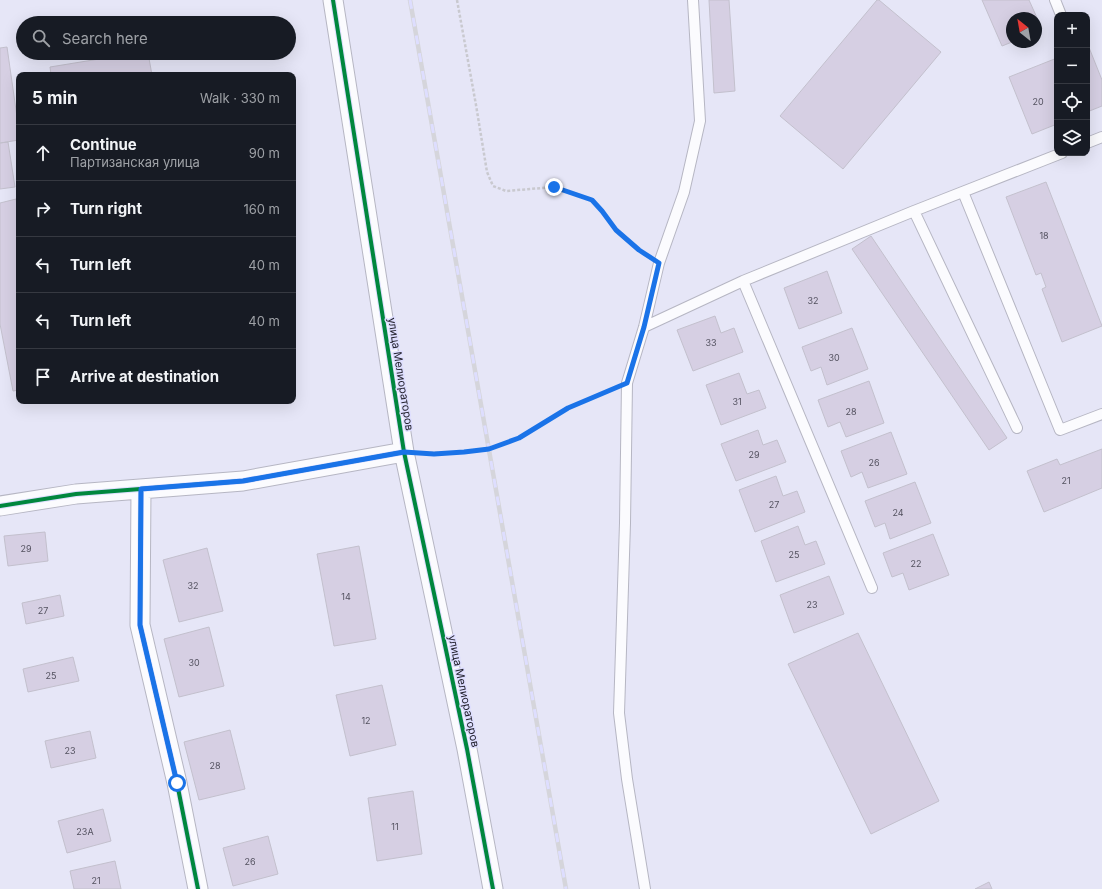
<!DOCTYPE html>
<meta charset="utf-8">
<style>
:root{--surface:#171b24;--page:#242831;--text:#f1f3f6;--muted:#9ea1a6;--line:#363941}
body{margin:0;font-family:Inter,sans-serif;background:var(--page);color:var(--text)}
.controls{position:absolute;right:12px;top:12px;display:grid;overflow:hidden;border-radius:8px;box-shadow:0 4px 16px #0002}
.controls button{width:36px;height:36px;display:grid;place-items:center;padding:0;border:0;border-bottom:1px solid var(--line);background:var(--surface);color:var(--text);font:20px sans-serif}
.compass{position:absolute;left:1006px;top:12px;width:36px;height:36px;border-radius:50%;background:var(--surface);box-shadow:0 4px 16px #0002;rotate:329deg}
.stop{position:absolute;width:12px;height:12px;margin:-9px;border:3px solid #1a73e8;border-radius:50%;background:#fff}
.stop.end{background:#1a73e8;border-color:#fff;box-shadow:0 1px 4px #0008}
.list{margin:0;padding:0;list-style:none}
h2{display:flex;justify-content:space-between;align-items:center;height:52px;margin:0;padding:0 16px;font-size:17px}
h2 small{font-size:13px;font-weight:400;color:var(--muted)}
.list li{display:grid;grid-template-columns:26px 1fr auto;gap:12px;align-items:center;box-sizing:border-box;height:56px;padding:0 16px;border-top:1px solid var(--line)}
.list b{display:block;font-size:15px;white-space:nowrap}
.list p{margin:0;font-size:13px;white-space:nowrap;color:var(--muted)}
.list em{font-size:13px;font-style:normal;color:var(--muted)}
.icon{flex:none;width:22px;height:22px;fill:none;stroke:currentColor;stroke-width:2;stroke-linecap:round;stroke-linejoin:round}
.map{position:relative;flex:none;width:1102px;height:889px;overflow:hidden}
.search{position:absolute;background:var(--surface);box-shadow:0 4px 16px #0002;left:16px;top:16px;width:280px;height:44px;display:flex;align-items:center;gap:10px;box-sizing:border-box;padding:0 14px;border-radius:22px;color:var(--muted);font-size:15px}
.panel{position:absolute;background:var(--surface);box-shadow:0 4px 16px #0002;left:16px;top:72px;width:280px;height:332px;border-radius:8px}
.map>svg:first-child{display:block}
</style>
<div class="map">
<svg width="1102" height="889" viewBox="0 0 1102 889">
<rect width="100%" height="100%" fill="#e6e6f7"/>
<path fill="#d6cfe3" stroke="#c3c0cd" d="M709 0H729L735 91 714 93Z
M877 0H879L941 52 843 169 780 116Z
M982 0H1029L1042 29 1036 31V18H1012V42L1002 46Z
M1088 45 1102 80V106L1087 112V46Z
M7 47 19 131V140L0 143V48Z
M136 53H148L152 75H51L50 67Z
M1057 58V124L1032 134 1009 77Z
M8 142 15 187 0 189V143Z
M1046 182 1102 326 1062 342 1042 289 1046 287 1041 273 1036 275 1006 197Z
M16 199 19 216V390L13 391 0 324V203Z
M871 236 1007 438 989 450 852 249Z
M827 271 842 313 799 329 784 288Z
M715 316 721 333 734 328 743 352 693 371 677 330Z
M852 328 868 369 827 385 821 367 811 371 802 347Z
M739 373 747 394 759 390 766 408 721 425 706 385Z
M869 381 884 423 846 437 840 422 828 427 818 400Z
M758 430 763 445 777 440 786 462 736 481 721 444Z
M891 432 907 474 868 488 862 472 851 477 841 451Z
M1102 449V488L1044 512 1027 471 1057 459 1060 465Z
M776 476 783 496 797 491 805 512 755 532 739 490Z
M915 482 931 523 890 539 885 523 875 527 865 501Z
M798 526 805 545 816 541 825 564 776 582 761 541Z
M45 532 48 561 8 566 4 536Z
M933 534 949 575 909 590 903 573 892 577 883 553Z
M359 546 376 639 334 646 317 554Z
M207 548 223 611 179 622 163 560Z
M829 576 844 614 794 633 780 595Z
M60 595 64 616 26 624 22 603Z
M209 627 224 686 179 697 164 639Z
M858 633 939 801 871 834 788 664Z
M73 657 79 681 28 692 23 669Z
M382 685 396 745 350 756 336 695Z
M230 730 245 789 199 800 184 742Z
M90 731 96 758 51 768 45 741Z
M413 791 422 854 377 861 368 798Z
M103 809 111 841 67 853 58 821Z
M268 836 278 874 233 886 223 848Z
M115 861 121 889H74L70 871Z
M989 882 992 889H975Z"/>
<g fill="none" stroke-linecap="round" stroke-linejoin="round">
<defs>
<path id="lane" d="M1055 0 1061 15
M1087 143 1102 137
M963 192 1060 430 1102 414
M644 327 743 281
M1017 428 914 211 1062 153
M872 588 743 281 914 211
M645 889 627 779 619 713 625 523 627 383 644 327 659 263 684 192 700 121 693 0"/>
<path id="street" d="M333 0 404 452 467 749 493 889
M141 489 140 625 177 783 198 889
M0 506 76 494 243 481 404 452"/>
</defs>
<use href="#lane" stroke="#b6b6c3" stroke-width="12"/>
<use href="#street" stroke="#b6b6c3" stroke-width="21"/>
<path stroke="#c9c9cf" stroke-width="2.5" stroke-dasharray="3 2" stroke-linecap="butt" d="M457 0 476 105 487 172 493 186 506 191 554 187 592 200 602 211 616 230 639 250 646 255
M425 453 464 452 489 449 519 438 568 408 612 390"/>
<use href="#lane" stroke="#fbfbfe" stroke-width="10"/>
<use href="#street" stroke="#fbfbfe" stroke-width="19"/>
<defs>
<path id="rail" d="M410 0 566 889"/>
</defs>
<use href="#rail" stroke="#d5d5db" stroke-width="4.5"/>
<use href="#rail" stroke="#dedeff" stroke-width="3" stroke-dasharray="9" stroke-linecap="butt"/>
<defs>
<path id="cycleway" d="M333 0 404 452 467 749 493 889
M141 489 140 625 177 783 198 889
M0 506 76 494 243 481 404 452"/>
</defs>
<use href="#cycleway" stroke="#dedeff" stroke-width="6"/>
<use href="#cycleway" stroke="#00873e" stroke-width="4"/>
</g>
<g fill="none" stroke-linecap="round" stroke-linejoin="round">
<path stroke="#1a73e8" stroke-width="5" d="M177 783 140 625 141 489 243 481 404 452 434 454 464 452 489 449 519 438 568 408 627 383 644 327 659 263 639 250 616 230 602 211 592 200 554 187"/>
</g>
<g text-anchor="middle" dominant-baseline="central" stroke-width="3" stroke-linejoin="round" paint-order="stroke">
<g font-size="9" fill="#53515f">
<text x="1038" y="101">20</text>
<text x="1044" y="235">18</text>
<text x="813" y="300">32</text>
<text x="711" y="342">33</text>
<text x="834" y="357">30</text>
<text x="737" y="401">31</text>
<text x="851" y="411">28</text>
<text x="754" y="454">29</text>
<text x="874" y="462">26</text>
<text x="1066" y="480">21</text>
<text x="774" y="504">27</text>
<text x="898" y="512">24</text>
<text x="26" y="548">29</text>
<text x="794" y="554">25</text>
<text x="916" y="563">22</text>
<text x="193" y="585">32</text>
<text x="346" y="596">14</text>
<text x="812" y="604">23</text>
<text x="43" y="610">27</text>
<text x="194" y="662">30</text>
<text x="51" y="675">25</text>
<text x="366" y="720">12</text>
<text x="70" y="750">23</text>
<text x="215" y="765">28</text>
<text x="395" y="826">11</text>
<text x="85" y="831">23А</text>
<text x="250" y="861">26</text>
<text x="96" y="880">21</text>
</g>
<g font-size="11" fill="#24232f" stroke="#dedeff">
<text transform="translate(401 374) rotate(81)">улица Мелиораторов</text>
<text transform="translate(464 691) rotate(78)">улица Мелиораторов</text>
</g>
</g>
</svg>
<div class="controls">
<button>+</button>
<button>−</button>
<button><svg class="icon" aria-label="locate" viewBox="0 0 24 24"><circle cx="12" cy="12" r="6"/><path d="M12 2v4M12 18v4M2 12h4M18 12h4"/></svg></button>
<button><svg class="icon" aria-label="layers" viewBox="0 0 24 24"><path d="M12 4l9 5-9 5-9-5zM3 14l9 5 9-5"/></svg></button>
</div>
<svg class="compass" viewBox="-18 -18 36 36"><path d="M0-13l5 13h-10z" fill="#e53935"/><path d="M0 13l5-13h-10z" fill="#9ea1a6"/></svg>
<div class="stop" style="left:177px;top:783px"></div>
<div class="stop end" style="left:554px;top:187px"></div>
<div class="search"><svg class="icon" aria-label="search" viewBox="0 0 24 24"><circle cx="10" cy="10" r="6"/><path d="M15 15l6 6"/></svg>Search here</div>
<section class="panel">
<h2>5 min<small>Walk · 330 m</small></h2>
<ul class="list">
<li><svg class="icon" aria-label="ahead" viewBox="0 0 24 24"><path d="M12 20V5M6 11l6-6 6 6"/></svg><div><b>Continue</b><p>Партизанская улица</p></div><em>90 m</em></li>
<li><svg class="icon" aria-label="right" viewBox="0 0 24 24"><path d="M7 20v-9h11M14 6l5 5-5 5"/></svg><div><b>Turn right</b></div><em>160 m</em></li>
<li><svg class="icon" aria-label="left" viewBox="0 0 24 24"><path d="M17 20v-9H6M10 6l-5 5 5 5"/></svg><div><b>Turn left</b></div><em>40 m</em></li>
<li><svg class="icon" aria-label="left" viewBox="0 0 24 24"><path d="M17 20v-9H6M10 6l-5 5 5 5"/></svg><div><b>Turn left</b></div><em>40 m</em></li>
<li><svg class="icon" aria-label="arrive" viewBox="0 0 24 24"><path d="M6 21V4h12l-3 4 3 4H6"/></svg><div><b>Arrive at destination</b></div></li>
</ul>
</section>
</div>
